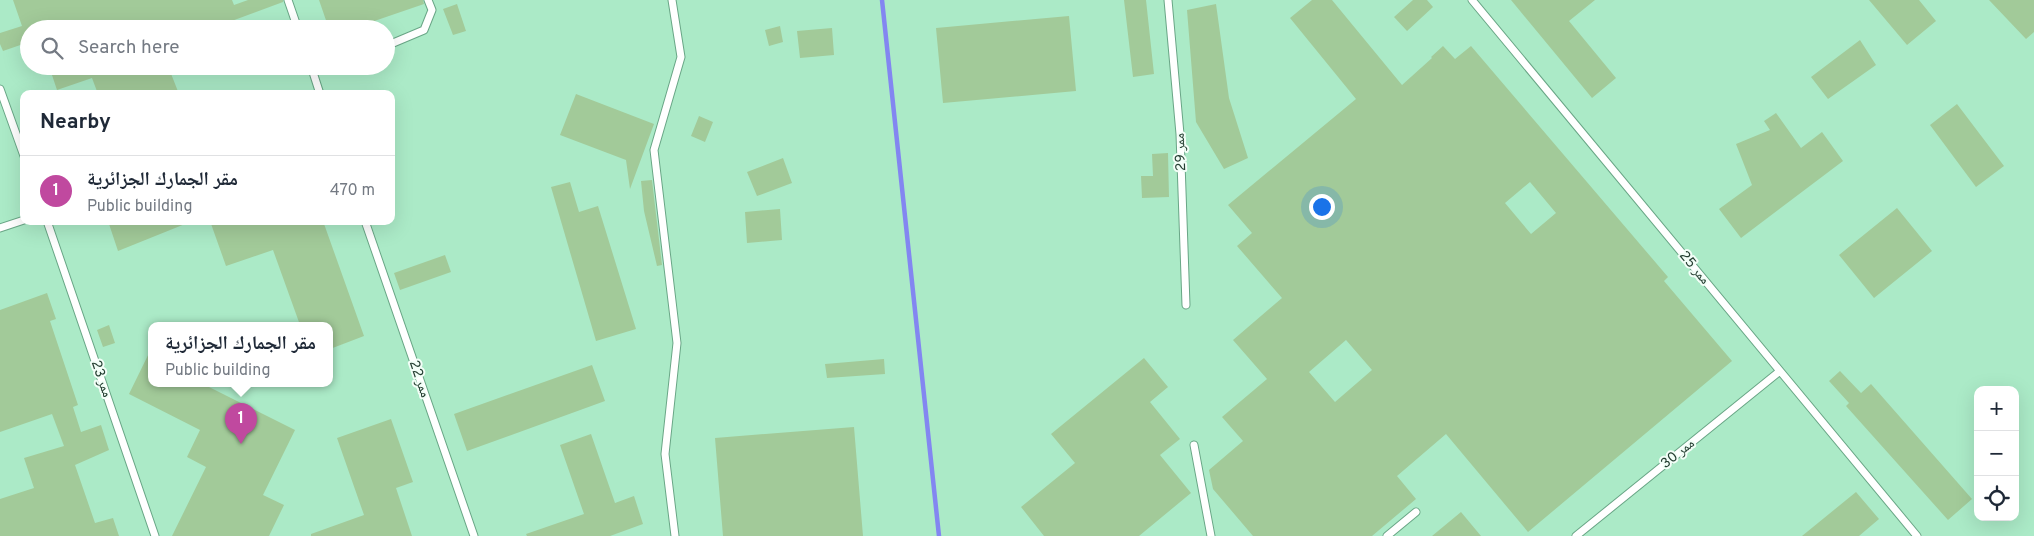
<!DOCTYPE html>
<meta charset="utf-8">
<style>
:root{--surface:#fff;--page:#f6f6f7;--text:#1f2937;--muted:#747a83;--line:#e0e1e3;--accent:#c0499f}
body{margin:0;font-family:Overpass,"Noto Naskh Arabic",sans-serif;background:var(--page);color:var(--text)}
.controls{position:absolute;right:15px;bottom:15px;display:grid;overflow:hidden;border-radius:10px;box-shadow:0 5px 20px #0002}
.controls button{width:45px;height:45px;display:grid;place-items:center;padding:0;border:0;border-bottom:1px solid var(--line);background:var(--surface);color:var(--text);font:25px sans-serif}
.you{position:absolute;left:1321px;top:206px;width:18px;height:18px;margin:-12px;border:4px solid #fff;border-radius:50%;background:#1a73e8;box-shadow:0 0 0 8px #1a73e833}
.badge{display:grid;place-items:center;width:32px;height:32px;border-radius:50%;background:var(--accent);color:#fff;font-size:16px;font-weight:700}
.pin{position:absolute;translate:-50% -41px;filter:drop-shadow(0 1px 2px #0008)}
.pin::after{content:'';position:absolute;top:26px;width:18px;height:15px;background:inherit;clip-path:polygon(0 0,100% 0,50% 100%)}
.popup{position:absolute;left:148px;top:322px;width:185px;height:65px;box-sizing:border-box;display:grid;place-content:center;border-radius:10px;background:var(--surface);filter:drop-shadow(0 1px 4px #0005);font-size:16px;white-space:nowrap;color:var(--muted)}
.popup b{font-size:19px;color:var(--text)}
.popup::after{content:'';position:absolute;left:50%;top:100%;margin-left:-10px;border:10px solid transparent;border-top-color:var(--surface)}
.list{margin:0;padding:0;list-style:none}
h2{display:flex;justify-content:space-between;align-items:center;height:65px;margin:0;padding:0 20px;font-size:21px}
h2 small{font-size:16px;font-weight:400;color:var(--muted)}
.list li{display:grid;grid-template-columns:32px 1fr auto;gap:15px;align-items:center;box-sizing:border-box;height:70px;padding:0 20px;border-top:1px solid var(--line)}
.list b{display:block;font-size:19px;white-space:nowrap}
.list p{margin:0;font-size:16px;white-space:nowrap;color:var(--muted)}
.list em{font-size:16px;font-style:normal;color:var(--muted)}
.icon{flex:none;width:28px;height:28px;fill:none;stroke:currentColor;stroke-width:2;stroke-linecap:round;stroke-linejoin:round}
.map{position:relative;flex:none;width:2034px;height:536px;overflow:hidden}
.search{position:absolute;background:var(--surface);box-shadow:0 5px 20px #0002;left:20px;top:20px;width:375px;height:55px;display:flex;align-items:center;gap:12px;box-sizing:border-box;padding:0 18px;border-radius:28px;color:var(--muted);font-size:19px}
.panel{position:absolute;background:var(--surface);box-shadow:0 5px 20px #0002;left:20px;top:90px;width:375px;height:135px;border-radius:10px}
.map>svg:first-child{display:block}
</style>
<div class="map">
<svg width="2034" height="536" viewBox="0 0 2034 536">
<rect width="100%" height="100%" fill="#abeac7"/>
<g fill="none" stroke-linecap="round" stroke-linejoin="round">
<path stroke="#8386f1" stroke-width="4.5" d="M882 0 939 536"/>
</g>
<path fill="#a2ca99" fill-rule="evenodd" d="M13 0H232L234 5 248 0H283V2L210 29H29V42L3 51 0 44V33L22 26Z
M319 0H423L424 4 351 29H329Z
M1124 0H1146L1154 74 1133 77Z
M1312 0H1332L1402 85 1432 58 1431 57 1443 46 1455 59 1471 46 1668 277 1664 281 1732 361 1528 532 1446 434 1397 476 1416 499 1372 536H1253L1213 489 1209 470 1243 441 1222 417 1267 379 1233 340 1282 298 1237 246 1252 233 1228 205 1356 99 1290 18ZM1530 182 1556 213 1531 234 1505 203ZM1346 340 1372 370 1335 402 1309 372Z
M1413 0H1427L1433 7 1407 31 1394 17Z
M1511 0H1595L1569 21 1616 78 1592 98Z
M1869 0H1919L1936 21 1907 45Z
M1989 0H2034V32L2026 39Z
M457 4 466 31 453 35 443 9Z
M1216 4 1229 98 1248 158 1224 169 1196 122 1187 10Z
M1069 16 1076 91 943 103 936 28Z
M780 26 783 42 769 46 765 30Z
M832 28 834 55 800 58 797 31Z
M1860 40 1876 65 1828 99 1811 77Z
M49 66H168L179 94H98L92 78 57 90Z
M576 94 654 124 630 189 626 160 560 135Z
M1957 104 2004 166 1976 187 1930 125Z
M1776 113 1801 148 1822 132 1843 161 1741 238 1719 209 1752 185 1736 144 1770 130 1764 121Z
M699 116 713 122 705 142 691 136Z
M1168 153 1169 197 1142 198 1141 176H1153L1152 154Z
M783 158 792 183 757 196 747 172Z
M652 180 662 265 657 266 644 211 641 181Z
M570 182 579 212 598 206 636 329 596 341 551 187Z
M1897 208 1932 251 1874 298 1839 255Z
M780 209 782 240 747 243 745 212Z
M108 221H190V222L118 251Z
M210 221H323L364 336 330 349V325H300L273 250 226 266Z
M445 255 451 272 400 290 394 273Z
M47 293 56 319 50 321 78 405 73 407 81 432 101 425 109 450 75 465 95 523 113 518 119 536H0V499L34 488 24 458 64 446 52 414 0 432V310Z
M109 325 115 343 103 347 97 330Z
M152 347V383H201L295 430 263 495 284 505 269 536H172L206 467 187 457 200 430 129 394Z
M1144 358 1168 387 1150 402 1180 439 1160 455 1191 493 1139 536H1044L1021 507 1075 463 1051 434Z
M884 359 885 374 827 378 825 364Z
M592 365 605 401 467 451 454 414Z
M1840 371 1861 393 1871 384 1972 499 1948 520 1846 406 1849 403 1829 381Z
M391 419 413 482 396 488 412 536H311V534L364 515 337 438Z
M854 427 863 536H723L715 438Z
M591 434 615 503 634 496 643 524 610 536H527L526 534 584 514 560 445Z
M1856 492 1879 519 1859 536H1802Z
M1461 512 1481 536H1432Z"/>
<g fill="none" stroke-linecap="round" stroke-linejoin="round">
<defs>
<path id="service" d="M288 0 298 29
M672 0 681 57 654 150 677 343 665 454 675 536
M1168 0 1180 134 1186 305
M1472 0 1917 536
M386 46 424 30 432 10 428 0
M311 66 320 94
M0 89 24 156
M47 221 155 536
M365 221 474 536
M0 228 24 220
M1194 445 1211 536
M1387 536 1416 512
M1576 536 1780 371"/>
</defs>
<use href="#service" stroke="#69a686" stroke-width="9"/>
<use href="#service" stroke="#fff" stroke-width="7"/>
</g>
<g text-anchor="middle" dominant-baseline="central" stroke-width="4" stroke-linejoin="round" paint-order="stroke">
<g font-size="14" fill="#253f32" stroke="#f2fef7">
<text transform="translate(1181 152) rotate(-92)">ممر 29</text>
<text transform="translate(1694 268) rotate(50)">ممر 25</text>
<text transform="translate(101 379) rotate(71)">ممر 23</text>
<text transform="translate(419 379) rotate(71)">ممر 22</text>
<text transform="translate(1678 454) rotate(-39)">ممر 30</text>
</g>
</g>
</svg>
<div class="controls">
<button>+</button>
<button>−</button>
<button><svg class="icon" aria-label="locate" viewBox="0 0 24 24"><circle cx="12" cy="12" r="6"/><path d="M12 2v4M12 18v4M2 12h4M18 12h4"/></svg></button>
</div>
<div class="you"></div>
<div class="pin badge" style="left:241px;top:444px">1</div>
<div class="popup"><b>مقر الجمارك الجزائرية</b>Public building</div>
<div class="search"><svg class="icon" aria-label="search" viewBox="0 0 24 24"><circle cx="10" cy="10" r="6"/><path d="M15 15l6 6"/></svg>Search here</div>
<section class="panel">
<h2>Nearby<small></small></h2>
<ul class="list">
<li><span class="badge">1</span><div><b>مقر الجمارك الجزائرية</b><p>Public building</p></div><em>470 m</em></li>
</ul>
</section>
</div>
